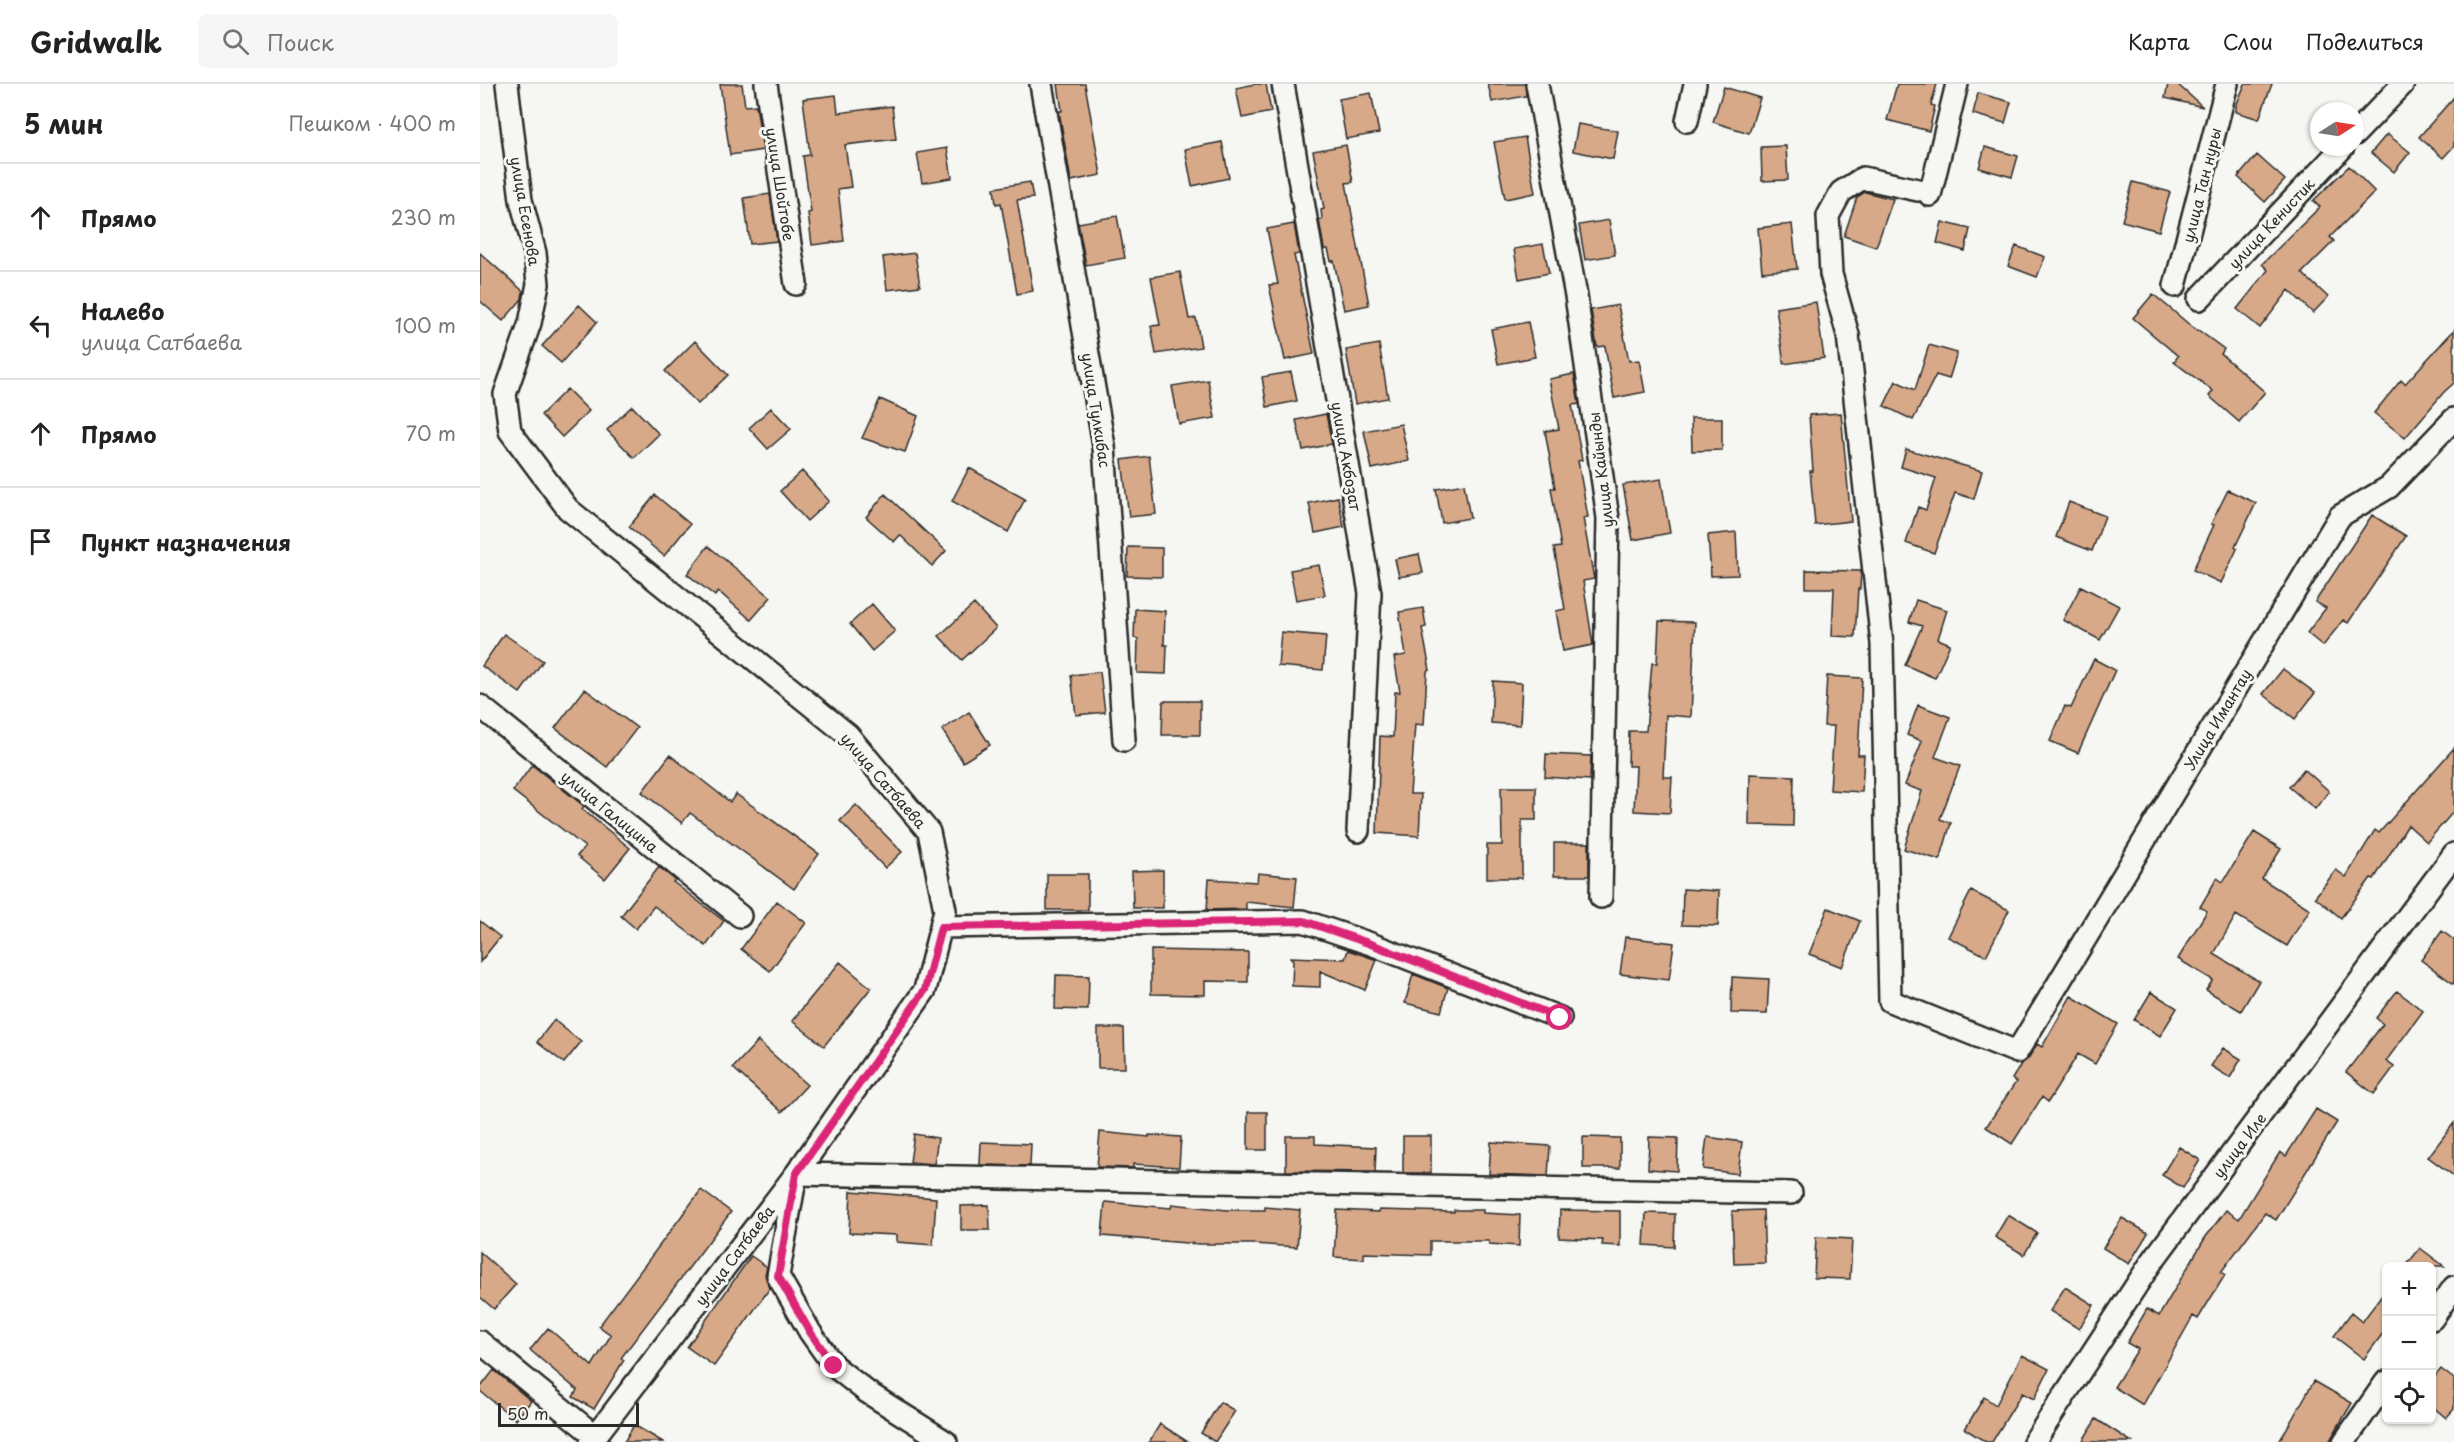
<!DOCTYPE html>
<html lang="ru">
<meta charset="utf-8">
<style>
:root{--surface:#fff;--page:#f6f6f6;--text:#222;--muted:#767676;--line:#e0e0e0}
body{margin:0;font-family:"Playpen Sans",sans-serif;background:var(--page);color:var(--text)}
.controls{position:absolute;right:18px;bottom:18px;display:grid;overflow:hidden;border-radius:9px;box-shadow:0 2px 4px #0004}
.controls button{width:54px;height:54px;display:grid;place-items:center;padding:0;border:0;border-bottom:2px solid var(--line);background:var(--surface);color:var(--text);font:30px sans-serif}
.compass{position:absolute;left:1830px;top:18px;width:54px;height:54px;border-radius:50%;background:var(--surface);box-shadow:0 2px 4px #0004;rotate:78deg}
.scale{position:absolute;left:18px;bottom:15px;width:141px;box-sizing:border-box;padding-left:6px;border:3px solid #2b2b2b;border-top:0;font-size:16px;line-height:21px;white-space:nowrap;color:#2b2b2b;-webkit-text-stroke:4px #f6f6f2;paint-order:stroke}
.stop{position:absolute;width:18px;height:18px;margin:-14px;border:4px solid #db2777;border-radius:50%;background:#fff}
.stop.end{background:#db2777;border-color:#fff;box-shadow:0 2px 6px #0008}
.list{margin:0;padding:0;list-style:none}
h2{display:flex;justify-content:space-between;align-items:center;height:78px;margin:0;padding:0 24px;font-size:26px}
h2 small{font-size:20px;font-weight:400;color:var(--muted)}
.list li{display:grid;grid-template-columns:39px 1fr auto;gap:18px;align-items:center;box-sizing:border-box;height:108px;padding:0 24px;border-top:2px solid var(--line)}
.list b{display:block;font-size:22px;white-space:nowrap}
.list p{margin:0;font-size:20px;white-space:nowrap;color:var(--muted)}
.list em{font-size:20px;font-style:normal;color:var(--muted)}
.icon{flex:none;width:33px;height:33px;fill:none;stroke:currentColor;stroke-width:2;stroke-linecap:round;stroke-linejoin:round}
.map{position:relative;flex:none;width:1974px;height:1358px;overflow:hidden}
header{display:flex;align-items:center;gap:36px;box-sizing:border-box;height:84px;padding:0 30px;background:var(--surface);border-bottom:2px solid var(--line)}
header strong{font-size:28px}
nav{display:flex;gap:33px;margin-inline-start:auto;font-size:21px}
.search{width:420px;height:54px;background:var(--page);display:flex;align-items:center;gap:15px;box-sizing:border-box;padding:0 21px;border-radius:9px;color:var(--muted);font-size:22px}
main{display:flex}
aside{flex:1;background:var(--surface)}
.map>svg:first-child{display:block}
</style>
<header>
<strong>Gridwalk</strong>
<div class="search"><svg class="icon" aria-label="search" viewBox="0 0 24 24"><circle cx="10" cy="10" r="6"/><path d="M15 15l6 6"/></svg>Поиск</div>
<nav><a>Карта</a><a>Слои</a><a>Поделиться</a></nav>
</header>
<main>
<aside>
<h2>5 мин<small>Пешком · 400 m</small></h2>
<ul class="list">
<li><svg class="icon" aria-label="ahead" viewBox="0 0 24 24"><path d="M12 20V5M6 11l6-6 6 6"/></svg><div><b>Прямо</b></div><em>230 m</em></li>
<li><svg class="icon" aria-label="left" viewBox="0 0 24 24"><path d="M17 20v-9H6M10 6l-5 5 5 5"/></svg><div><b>Налево</b><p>улица Сатбаева</p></div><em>100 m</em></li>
<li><svg class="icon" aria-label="ahead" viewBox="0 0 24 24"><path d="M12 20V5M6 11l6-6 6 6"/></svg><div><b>Прямо</b></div><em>70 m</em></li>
<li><svg class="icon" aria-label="arrive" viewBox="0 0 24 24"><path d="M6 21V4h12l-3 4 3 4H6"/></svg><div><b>Пункт назначения</b></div></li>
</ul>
</aside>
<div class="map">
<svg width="1974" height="1358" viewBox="0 0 1974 1358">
<rect width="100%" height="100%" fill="#f6f6f2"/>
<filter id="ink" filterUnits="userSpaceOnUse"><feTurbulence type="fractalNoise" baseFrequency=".0167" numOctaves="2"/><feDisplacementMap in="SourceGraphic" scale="12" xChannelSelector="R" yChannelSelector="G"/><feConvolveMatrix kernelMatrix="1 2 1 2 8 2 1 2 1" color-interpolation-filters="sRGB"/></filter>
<g filter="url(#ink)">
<path fill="#d7a988" stroke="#2b2b2b" stroke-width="1.5" d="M240 0H262L265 22 276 21 283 66 250 71Z
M578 0H605L621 91 591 97 579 27H582Z
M775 0H786L791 28 762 34 756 4Z
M1008 0H1045L1046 12 1012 18Z
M1417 0H1457L1451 21 1455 22 1449 47 1407 36Z
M1688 0H1697L1723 23 1685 14Z
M1765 0H1792L1779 35 1756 28V22Z
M1244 3 1280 14 1269 49 1233 38Z
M891 9 899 49 866 55 859 15Z
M1498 9 1531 18 1525 39 1493 30Z
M356 11 358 29 412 22 416 55 365 61 371 103 358 105 364 157 332 161 328 129 331 128 323 72 330 71 323 15Z
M1974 13V62L1963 74 1939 53Z
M1098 40 1138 47 1133 75 1093 67Z
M1907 50 1930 68 1914 88 1891 69Z
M1045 53 1055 109 1025 115 1014 58Z
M742 58 749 94 712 102 705 65Z
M866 61 873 98 866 99 889 221 864 226 854 177H851L848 165H844L839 136 842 135 841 126 844 125 833 67Z
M1306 62 1308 96 1282 97 1281 63Z
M1505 63 1538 72 1532 93 1499 84Z
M467 64 472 94 442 99 437 69Z
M1777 71 1805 96 1785 118 1758 93Z
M1869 82 1895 108 1850 153 1854 157 1822 189 1848 213 1833 229 1809 206 1780 244 1757 225 1788 186 1782 180 1840 123 1833 117Z
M550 98 553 114 537 116 553 207 537 210 521 119 516 120 514 104Z
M1653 98 1690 108 1679 147 1642 137Z
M1385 108 1413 115 1396 163 1364 152 1377 113Z
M290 110 297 157 270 160 264 114Z
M637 132 645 174 606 181 598 139Z
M1129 136 1135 171 1105 176 1099 141Z
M1462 138 1490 145 1485 167 1457 159Z
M814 140 819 170 814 171 834 270 805 276 789 201 798 200 787 145Z
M1312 140 1317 185 1282 188 1278 144Z
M1063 160 1069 189 1039 195 1034 165Z
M1536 162 1565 173 1557 193 1528 182Z
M0 169 43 207 42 215 23 237 0 217Z
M435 169 440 202 407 206 403 173Z
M700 188 709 235 716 234 721 263 676 270 671 242 680 241 671 193Z
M1673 210 1717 247 1718 246 1744 265 1741 270 1785 308 1759 338 1729 312 1733 307 1694 278 1698 272 1653 234Z
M1336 218 1344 274 1304 280 1296 224Z
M99 221 117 238 81 279 62 262Z
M1138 221 1149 277 1159 276 1165 308 1134 314 1125 262 1117 263 1111 226Z
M1048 238 1055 273 1018 280 1011 245Z
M1974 246V299L1964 308 1925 354 1894 329 1921 296 1925 300Z
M215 257 248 291 218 320 185 287Z
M899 260 908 314 875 320 866 266Z
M1449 261 1477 269 1469 295 1456 291 1433 336 1404 322 1416 297 1435 306Z
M811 288 817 317 787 323 782 293Z
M1094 290 1099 320 1092 321 1102 376 1098 377 1108 433 1103 434 1114 495 1103 497 1113 561 1083 567 1076 527 1085 525 1074 464 1081 463 1071 404H1075L1065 347 1079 345 1069 295Z
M728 296 735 334 699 340 692 302Z
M87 305 109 327 82 353 61 331Z
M400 315 438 332 425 368 382 354Z
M152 322 179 350 154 374 127 346Z
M291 324 311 345 288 365 269 344Z
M1361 329 1371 437 1335 441 1330 387H1333L1329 331Z
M846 330 852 360 823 366 816 336Z
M1211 334H1242V366L1212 367Z
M921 340 929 377 892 385 884 347Z
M1426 365 1502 387 1494 415 1475 409 1454 469 1426 459 1438 423 1446 426 1456 394 1421 383Z
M669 372 676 430 649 433 642 376Z
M489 384 545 415 528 448 472 417Z
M322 387 349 417 327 437 300 407Z
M1181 395 1190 449 1153 456 1143 401Z
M984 400 990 434 962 439 956 405Z
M1748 406 1776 419 1755 463 1757 465 1741 499 1713 486 1734 441 1731 440Z
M405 410 466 467 452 482 420 451 414 458 386 433Z
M175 411 210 440 184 472 149 443Z
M858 413 864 443 835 449 829 419Z
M1589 418 1625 432 1612 467 1576 453Z
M1892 431 1926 452 1868 539 1863 536 1843 562 1827 549 1846 524 1835 518Z
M1256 448 1258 491 1231 492 1228 451Z
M228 462 291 513 271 536 238 507 235 512 207 490Z
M648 463 682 464V493L647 492Z
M939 470 943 489 919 493 915 475Z
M839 481 845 511 816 516 810 486Z
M1326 486 1381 487 1380 505H1378L1375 553 1352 552 1354 504H1326Z
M1601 502 1639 522 1620 556 1583 536Z
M1436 516 1467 526 1458 555 1470 560 1455 594 1425 581 1442 542 1429 538Z
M392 520 415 547 392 567 370 540Z
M494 520 516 544 482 576 459 552Z
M943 524 946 543 942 544 950 586 947 587 944 641 935 640 930 710H941L939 752 897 749 900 652 913 653 915 608H920L914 573 926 571 919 528Z
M655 525 685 527 684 561H687L686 590 657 589 658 555 654 554Z
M1179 537 1215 538 1211 633 1186 631 1183 693H1192L1190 729 1154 727 1156 682H1148L1149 647H1166L1172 579H1177Z
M801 548 846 552 843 586 798 582Z
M24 550 63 577 40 609 2 582Z
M1614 575 1635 586 1598 669 1570 657 1585 622 1591 624Z
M1803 585 1835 609 1815 635 1783 610Z
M620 588 625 628 596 631 591 591Z
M1347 592 1382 594 1378 671H1384L1382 708 1350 706 1354 642H1344Z
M1013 597 1042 599 1040 641 1011 639Z
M105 605 157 644 127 683 75 644Z
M683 617H720V651H682Z
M1438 621 1470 633 1455 673 1480 682 1460 735 1471 739 1460 776 1424 765 1442 707 1425 701 1442 657 1427 651Z
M489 628 510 661 483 678 462 646Z
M1974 664V727L1947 758 1928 741 1894 795 1891 794 1861 834 1835 813 1856 786 1866 793 1895 746 1899 749Z
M1066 670 1111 672 1110 696 1065 693Z
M190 671 250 718 256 710 339 770 314 805 210 729 202 739 162 708Z
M52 681 104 722 102 725 150 764 125 795 97 772 105 763 33 707Z
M1824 685 1849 707 1835 725 1809 703Z
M1270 690 1314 692 1313 742 1269 741Z
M1021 703H1056V736H1042V794H1007V761H1022Z
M376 721 422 768 405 784 360 737Z
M1774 748 1801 765 1782 795 1830 825 1807 862 1756 831 1734 870 1779 897 1761 927 1726 906 1733 896 1698 875 1727 827 1720 823 1737 794 1743 798Z
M1074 759H1109V792H1074Z
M179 783 195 796 193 798 244 837 226 862 174 822 156 845 141 832Z
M683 786V824H653L652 787Z
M778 789 817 793 814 823 766 818V825L727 826 729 795 777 798Z
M567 790H608V826H567Z
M1203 805 1239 807 1238 842 1202 841Z
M1491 807 1529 826 1506 872 1468 853Z
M297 817 326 839 290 887 261 865Z
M1348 824 1380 837 1362 883 1329 870Z
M0 837 20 853 0 878Z
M1962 847 1974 856V900L1941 876Z
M1145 853 1194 859 1189 896 1140 890Z
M671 866 768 868V898L725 897V911L671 910Z
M868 866 897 876 885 906 840 887V903L812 902 813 876 810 873 865 875Z
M360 878 391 904 344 962 312 937Z
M933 890 968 904 961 928 925 919Z
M576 891 609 892 608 926 575 925Z
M1252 893 1289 895 1287 930 1251 929Z
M1917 907 1943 927 1906 977 1914 983 1894 1010 1866 988 1903 940 1896 934Z
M1671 908 1697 924 1680 952 1654 936Z
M1591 912 1638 940 1615 980 1598 970 1568 1018 1562 1013 1532 1060 1506 1043 1536 998 1532 995 1541 980 1548 975 1557 960 1562 963Z
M74 936 101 958 84 979 57 958Z
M618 944H644L645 984H618Z
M278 957 327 1001 302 1028 253 984Z
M1743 964 1761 975 1750 994 1731 982Z
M1836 1025 1857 1038 1796 1136 1785 1129 1741 1188 1745 1191 1718 1235 1713 1232 1663 1321 1634 1303 1658 1265 1647 1259 1667 1225 1679 1232 1725 1154 1746 1126 1759 1135 1800 1068 1806 1072Z
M768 1028H787V1066H768Z
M1974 1039V1092L1948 1073Z
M620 1048 669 1053V1051L701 1053 699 1083 653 1080V1084L617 1083Z
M434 1050 458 1054 454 1080 430 1078Z
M806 1052H835V1060L896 1063 895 1088 806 1087Z
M923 1052H951V1089H923Z
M1103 1053 1140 1054V1084H1103Z
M1169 1053 1198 1054 1197 1087 1168 1085Z
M1227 1053 1262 1058 1258 1090 1223 1085Z
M501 1058 551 1060 550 1082 500 1081Z
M1011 1058 1070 1062 1068 1092 1009 1090Z
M1699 1063 1720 1076 1703 1104 1682 1091Z
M221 1106 251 1128 141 1274 144 1276 114 1325 93 1313 97 1306 50 1266 68 1244 112 1282 131 1251 119 1242Z
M371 1107 456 1114 453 1161 417 1158V1151L369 1149Z
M625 1118 691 1124 692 1120 747 1126H785V1123L820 1126 817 1163 774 1160H719L622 1152Z
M509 1121 510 1146H481V1122Z
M857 1126 899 1128V1126L974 1128V1126H1003V1129L1040 1131 1039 1162 1009 1160V1157H950V1171L884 1169V1175L854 1173Z
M1080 1126 1140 1127V1162L1122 1161 1123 1156 1079 1154Z
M1283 1126 1285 1179 1254 1180 1252 1127Z
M1166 1129 1195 1130 1194 1163 1164 1161Z
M1528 1131 1557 1149 1544 1171 1515 1153Z
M1642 1134 1668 1149 1649 1180 1623 1164Z
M1336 1153 1372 1155 1370 1195 1334 1194Z
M1940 1164 1964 1182H1926Z
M0 1168 36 1200 14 1225 0 1213Z
M271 1172 287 1183 285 1191 290 1204 234 1282 207 1263Z
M1585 1203 1614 1221 1599 1245 1570 1227Z
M1906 1206V1245L1884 1275 1854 1252 1871 1229 1882 1238Z
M1542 1271 1569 1285 1554 1315 1542 1309 1512 1358H1506L1485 1345 1504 1313 1516 1321Z
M1961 1285 1974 1295V1325L1966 1334 1952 1322V1296Z
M14 1286 51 1317 36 1336 0 1307V1304Z
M1834 1297 1872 1319 1849 1358H1799Z
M740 1318 755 1327 735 1358 721 1349Z
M1616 1335 1652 1358H1602Z
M680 1340 708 1358H669Z
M154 1341 183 1358H144Z"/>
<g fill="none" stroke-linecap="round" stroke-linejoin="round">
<defs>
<path id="minor" d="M27 0 41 116 55 169 58 200 50 239 25 310 30 347 88 425 368 651 449 748 465 826 445 906 316 1090 111 1358
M286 0 316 200
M561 0 624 362 644 656
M803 0 890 509 878 747
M1057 0 1096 212 1128 434 1121 813
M1207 37 1215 0
M1875 50 1923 0
M1438 106 1383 94 1361 108 1348 132 1351 190 1368 251 1402 560 1410 917 1537 968 1860 432 1909 403 1974 335
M1450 111 1477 0
M1695 202 1747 0
M1719 215 1863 63
M0 622 260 832
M461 843 823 837 891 860 1080 934
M1952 1235 1974 1203
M0 1258 115 1352
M466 1358 387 1308 354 1282 330 1248 298 1192 316 1090 1311 1109
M1554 1358 1671 1179 1974 770
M1864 1358 1906 1298"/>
</defs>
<use href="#minor" stroke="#2b2b2b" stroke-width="26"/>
<use href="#minor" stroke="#f6f6f2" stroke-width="21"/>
</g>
</g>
<g fill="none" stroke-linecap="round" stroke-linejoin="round" filter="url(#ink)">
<path stroke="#db2777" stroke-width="8" d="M354 1282 330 1248 298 1192 316 1090 445 906 461 843 824 837 891 860 1080 934"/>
</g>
<g text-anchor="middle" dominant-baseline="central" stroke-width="6" stroke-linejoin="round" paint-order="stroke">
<g font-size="15" fill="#2b2b2b" stroke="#f6f6f2">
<text transform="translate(301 100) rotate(81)">улица Шойтобе</text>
<text transform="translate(1721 101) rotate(-76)">улица Тан нуры</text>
<text transform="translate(46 127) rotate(80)">улица Есенова</text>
<text transform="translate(1791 139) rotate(-47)">улица Кенистик</text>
<text transform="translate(617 326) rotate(81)">улица Тулкибас</text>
<text transform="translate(867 372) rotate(80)">улица Акбозат</text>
<text transform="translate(1120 386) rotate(-97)">улица Кайынды</text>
<text transform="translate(1737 635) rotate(-59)">Улица Имантау</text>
<text transform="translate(404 696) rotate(49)">улица Сатбаева</text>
<text transform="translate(130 727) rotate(39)">улица Галицина</text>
<text transform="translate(1759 1061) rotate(-53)">улица Иле</text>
<text transform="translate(254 1171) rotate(-53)">улица Сатбаева</text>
</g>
</g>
</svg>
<div class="controls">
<button>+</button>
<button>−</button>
<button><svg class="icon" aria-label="locate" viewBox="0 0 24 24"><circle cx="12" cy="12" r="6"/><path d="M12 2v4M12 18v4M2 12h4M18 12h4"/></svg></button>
</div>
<svg class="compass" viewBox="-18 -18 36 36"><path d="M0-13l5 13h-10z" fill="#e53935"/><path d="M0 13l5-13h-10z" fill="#767676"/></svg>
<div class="scale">50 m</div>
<div class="stop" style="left:1080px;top:934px"></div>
<div class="stop end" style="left:354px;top:1282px"></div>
</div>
</main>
